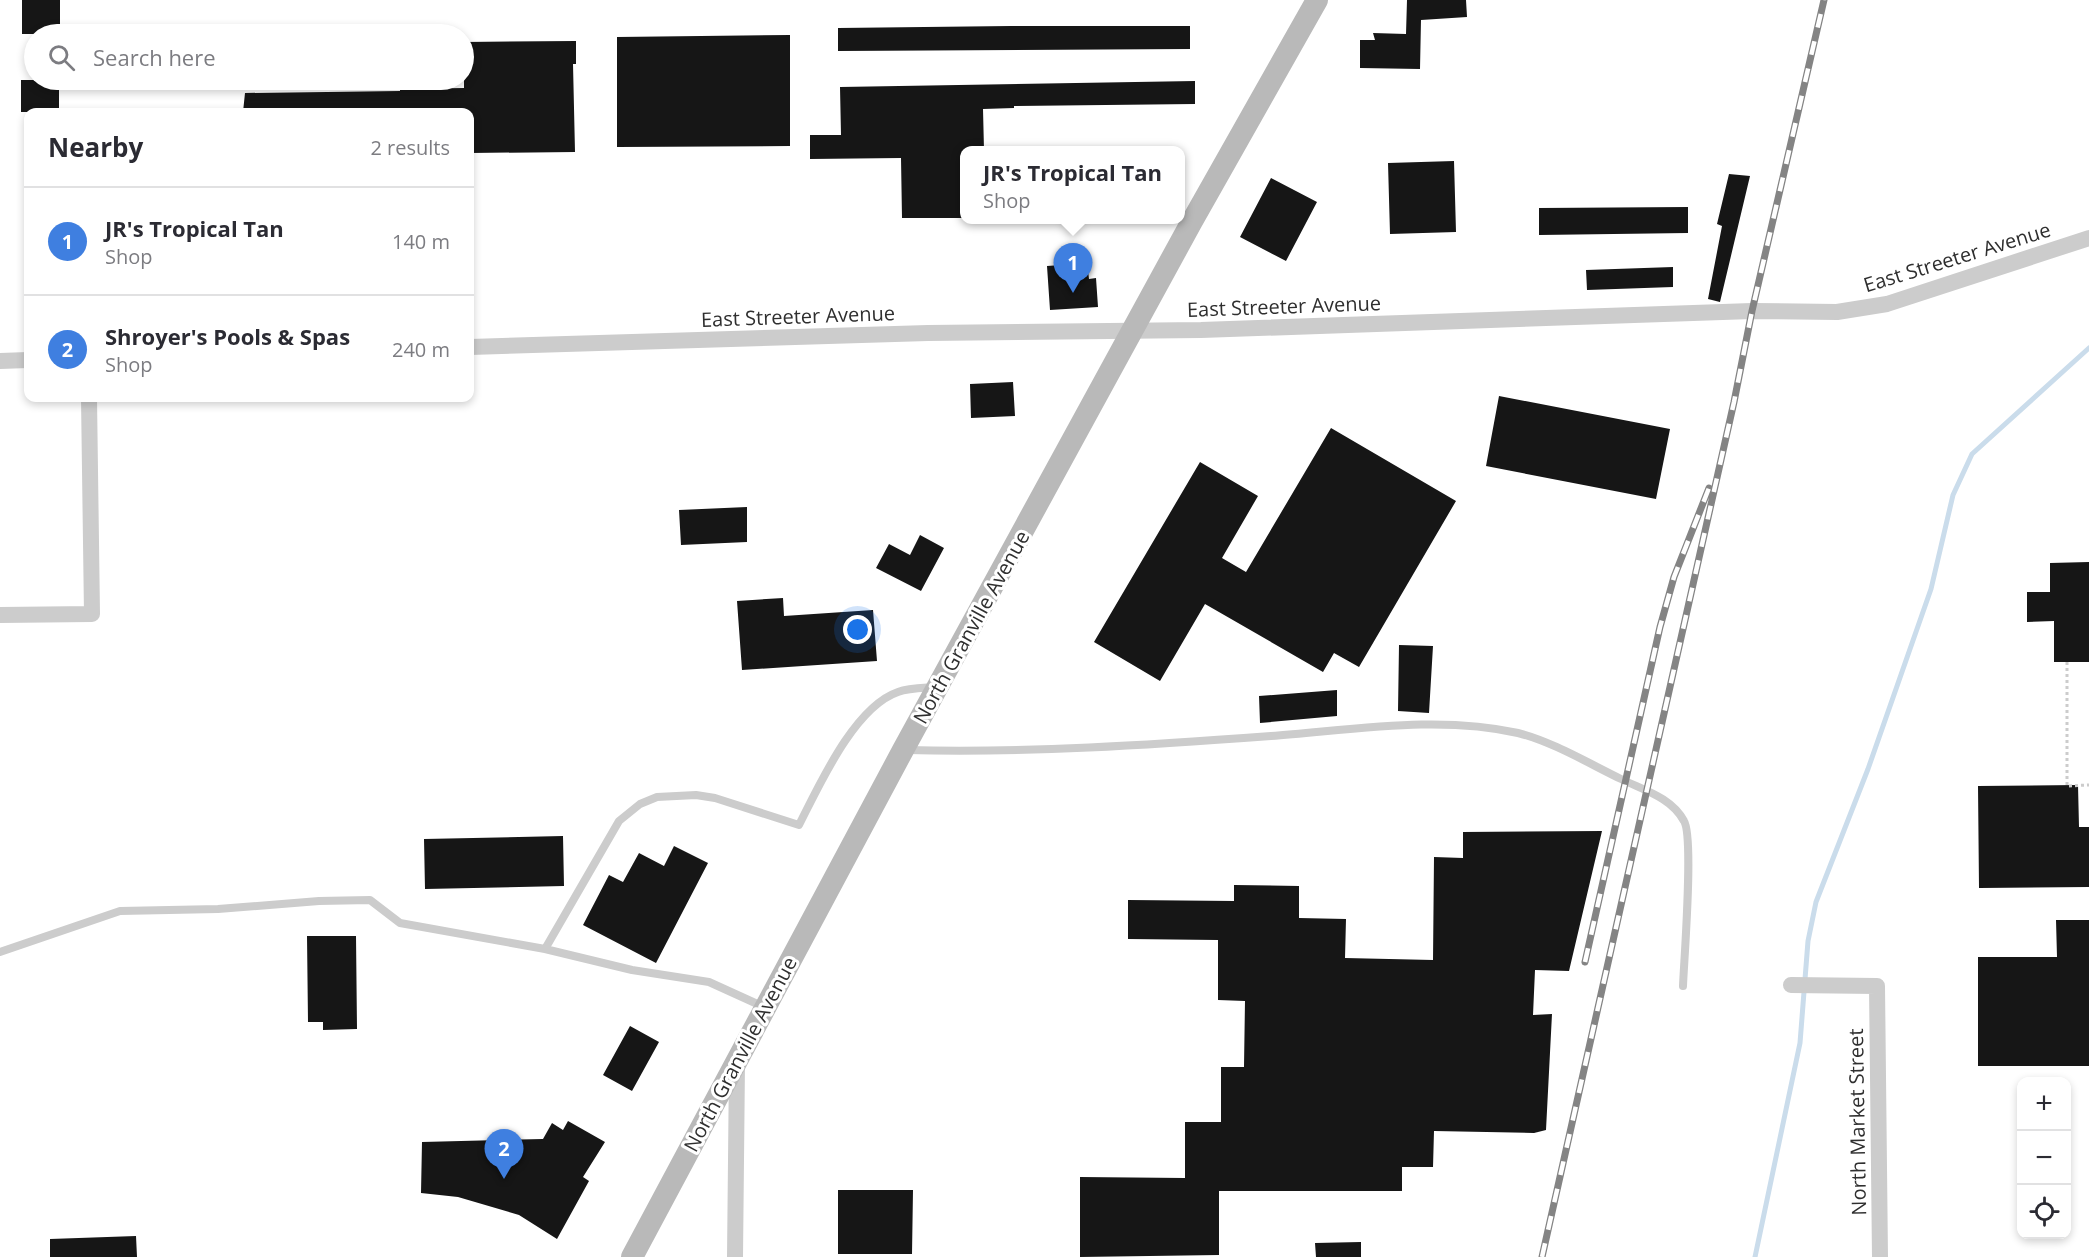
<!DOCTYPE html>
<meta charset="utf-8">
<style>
:root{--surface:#fff;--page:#f7f7f7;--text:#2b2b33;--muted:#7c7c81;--line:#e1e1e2;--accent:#e23538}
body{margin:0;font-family:"Open Sans",sans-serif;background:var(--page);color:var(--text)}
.controls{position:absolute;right:18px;bottom:18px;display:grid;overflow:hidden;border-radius:12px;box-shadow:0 3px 9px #0003}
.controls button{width:54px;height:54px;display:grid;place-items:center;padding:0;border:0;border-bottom:2px solid var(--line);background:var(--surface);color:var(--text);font:30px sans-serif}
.you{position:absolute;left:858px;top:630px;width:21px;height:21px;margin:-15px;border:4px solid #fff;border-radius:50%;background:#1a73e8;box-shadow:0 0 0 9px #1a73e833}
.badge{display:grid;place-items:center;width:39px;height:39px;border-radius:50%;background:var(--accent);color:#fff;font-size:20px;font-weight:700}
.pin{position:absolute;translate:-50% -50px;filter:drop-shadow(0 2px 3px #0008)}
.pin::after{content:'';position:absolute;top:32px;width:21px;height:18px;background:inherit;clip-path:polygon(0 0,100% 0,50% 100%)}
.popup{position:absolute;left:960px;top:146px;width:225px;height:78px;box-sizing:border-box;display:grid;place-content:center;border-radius:12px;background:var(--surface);filter:drop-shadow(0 2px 4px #0005);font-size:20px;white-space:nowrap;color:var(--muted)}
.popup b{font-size:22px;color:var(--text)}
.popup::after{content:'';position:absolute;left:50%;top:100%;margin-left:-12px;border:12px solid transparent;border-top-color:var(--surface)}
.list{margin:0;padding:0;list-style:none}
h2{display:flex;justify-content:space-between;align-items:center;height:78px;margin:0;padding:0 24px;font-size:26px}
h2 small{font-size:20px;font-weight:400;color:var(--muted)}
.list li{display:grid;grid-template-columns:39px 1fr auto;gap:18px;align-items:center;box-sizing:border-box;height:108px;padding:0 24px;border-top:2px solid var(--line)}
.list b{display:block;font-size:22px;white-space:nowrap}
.list p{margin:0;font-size:20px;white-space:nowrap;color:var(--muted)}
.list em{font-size:20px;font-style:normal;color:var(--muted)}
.icon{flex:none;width:33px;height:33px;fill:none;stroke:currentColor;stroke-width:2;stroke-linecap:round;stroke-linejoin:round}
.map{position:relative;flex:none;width:2089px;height:1257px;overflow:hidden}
.search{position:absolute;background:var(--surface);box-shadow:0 3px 9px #0003;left:24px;top:24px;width:450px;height:66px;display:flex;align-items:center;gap:15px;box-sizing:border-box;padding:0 21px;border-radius:33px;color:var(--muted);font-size:22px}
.panel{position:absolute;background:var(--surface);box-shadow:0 3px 9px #0003;left:24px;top:108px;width:450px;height:294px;border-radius:12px}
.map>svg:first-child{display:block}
</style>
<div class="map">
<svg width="2089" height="1257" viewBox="0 0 2089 1257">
<rect width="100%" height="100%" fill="#fff"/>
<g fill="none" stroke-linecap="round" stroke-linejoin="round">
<path stroke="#cadceb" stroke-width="5" d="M1755 1257 1800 1043 1808 941 1816 902 1868 769 1931 589 1953 495 1972 454 2089 348"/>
</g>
<path fill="#161616" d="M22 0H60V34H22Z
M1407 0H1466L1467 17 1421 20 1420 69 1360 68V40H1375L1373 33 1406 34Z
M1011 26H1190V49L838 51V28Z
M790 35V146L617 147V37Z
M576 41V64H573L575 152 470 153V111L243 112 245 93 400 91V89L464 88V42Z
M21 80H59V112H21Z
M1195 81V104L1014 106V108L983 109 984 150H965V218H902L901 158 810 159V135H841L840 87Z
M1454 161 1456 232 1390 234 1388 163Z
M1729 174 1750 176 1720 302 1708 299 1722 226 1717 224Z
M1271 178 1317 202 1286 261 1240 237Z
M1688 207V233L1539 235V208Z
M1075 264V272L1088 271 1089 279 1096 278 1098 307 1050 310 1047 266Z
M1673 267V287L1587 290 1586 270Z
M1013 382 1015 416 971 418 970 384Z
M1499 396 1670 429 1656 499 1486 466Z
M1331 428 1456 501 1359 667 1334 653 1323 672 1205 604 1160 681 1094 642 1200 462 1258 496 1222 558 1246 572Z
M747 507V542L681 545 679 510Z
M920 535 944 548 921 591 876 568 889 544 910 555Z
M2089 562V662H2054V621L2027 622V592H2050V563Z
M783 598 784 616 873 610 877 661 742 670 737 601Z
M1399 645 1433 646 1429 713 1398 711Z
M1337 690V716L1260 723 1259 696Z
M2078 785 2079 827H2089V887L1979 888 1978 786Z
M1602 831 1569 971 1535 970 1533 1015 1552 1014 1546 1130 1534 1133 1434 1131 1433 1167H1402V1191H1219V1255L1080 1257V1177L1185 1178V1122H1221V1067H1244L1245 1001 1218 1000V940L1128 939V900L1234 901V885L1299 886V918L1346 919 1345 958 1433 960 1434 857 1463 858V832Z
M563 836 564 886 425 889 424 839Z
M674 846 708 863 656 963 583 925 609 875 623 882 639 853 664 866Z
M2056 920H2089V1066H1978V957H2057Z
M307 936H356L357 1029 323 1030V1022H308Z
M630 1026 659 1042 632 1091 603 1075Z
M568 1121 605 1142 583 1177 589 1181 557 1239 519 1215 458 1197 421 1193 422 1142 543 1139 552 1123 563 1130Z
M838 1190H913L912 1254H838Z
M136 1236 137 1257H50V1239Z
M1361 1242V1257H1316L1315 1243Z"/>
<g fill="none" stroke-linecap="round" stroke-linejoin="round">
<path stroke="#ccc" stroke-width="3" stroke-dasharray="3 3" stroke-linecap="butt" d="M2067 662V786L2089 785"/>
<path stroke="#ccc" stroke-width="8" d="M907 750C1028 753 1150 745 1271 736 1352 730 1439 715 1518 733 1551 741 1590 764 1621 779 1643 790 1671 797 1684 821 1694 837 1684 959 1683 986
M545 949 619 821 640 804 657 797 696 795 715 798 799 825C819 786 854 707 898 692 909 688 923 688 935 687
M0 952 120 911 218 909 319 901 370 900 400 923 545 949 632 970 709 982 764 1007"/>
<path stroke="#ccc" stroke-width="16" d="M470 347 928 333 1201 330 1752 311 1837 312 1887 304 2089 238
M0 361 28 360
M0 615 92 614 89 398
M1791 985 1877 986 1880 1257
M735 1257 737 1063"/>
<path stroke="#b9b9b9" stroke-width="22" d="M632 1257 903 750 1191 223 1317 0"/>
<defs>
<path id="rail" d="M1585 962 1660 627 1674 577 1709 488
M1542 1257 1734 402 1752 311 1824 0"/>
</defs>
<use href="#rail" stroke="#848484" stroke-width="7"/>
<use href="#rail" stroke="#fff" stroke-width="4.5" stroke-dasharray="14" stroke-linecap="butt"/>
</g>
<g text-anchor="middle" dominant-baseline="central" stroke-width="6" stroke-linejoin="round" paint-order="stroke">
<g font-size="20" fill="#2f2f2f" stroke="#fff">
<text transform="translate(1957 257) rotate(-17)">East Streeter Avenue</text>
<text transform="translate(1284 306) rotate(-2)">East Streeter Avenue</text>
<text transform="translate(798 316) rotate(-2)">East Streeter Avenue</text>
<text transform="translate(971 627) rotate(-61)">North Granville Avenue</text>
<text transform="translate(740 1054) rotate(-62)">North Granville Avenue</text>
<text transform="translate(1857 1122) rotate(-91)">North Market Street</text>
</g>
</g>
</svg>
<div class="controls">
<button>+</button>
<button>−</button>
<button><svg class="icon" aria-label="locate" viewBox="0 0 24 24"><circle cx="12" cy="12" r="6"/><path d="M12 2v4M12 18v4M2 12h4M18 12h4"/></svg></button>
</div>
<div class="you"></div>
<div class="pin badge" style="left:1073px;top:293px;background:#3f7fe0">1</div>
<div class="popup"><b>JR's Tropical Tan</b>Shop</div>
<div class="pin badge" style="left:504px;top:1179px;background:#3f7fe0">2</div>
<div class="search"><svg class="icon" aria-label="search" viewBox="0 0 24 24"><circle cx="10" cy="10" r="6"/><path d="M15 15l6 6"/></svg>Search here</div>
<section class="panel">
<h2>Nearby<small>2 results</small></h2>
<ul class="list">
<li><span class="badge" style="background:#3f7fe0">1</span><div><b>JR's Tropical Tan</b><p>Shop</p></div><em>140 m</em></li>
<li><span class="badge" style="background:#3f7fe0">2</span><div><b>Shroyer's Pools &amp; Spas</b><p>Shop</p></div><em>240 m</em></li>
</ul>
</section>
</div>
